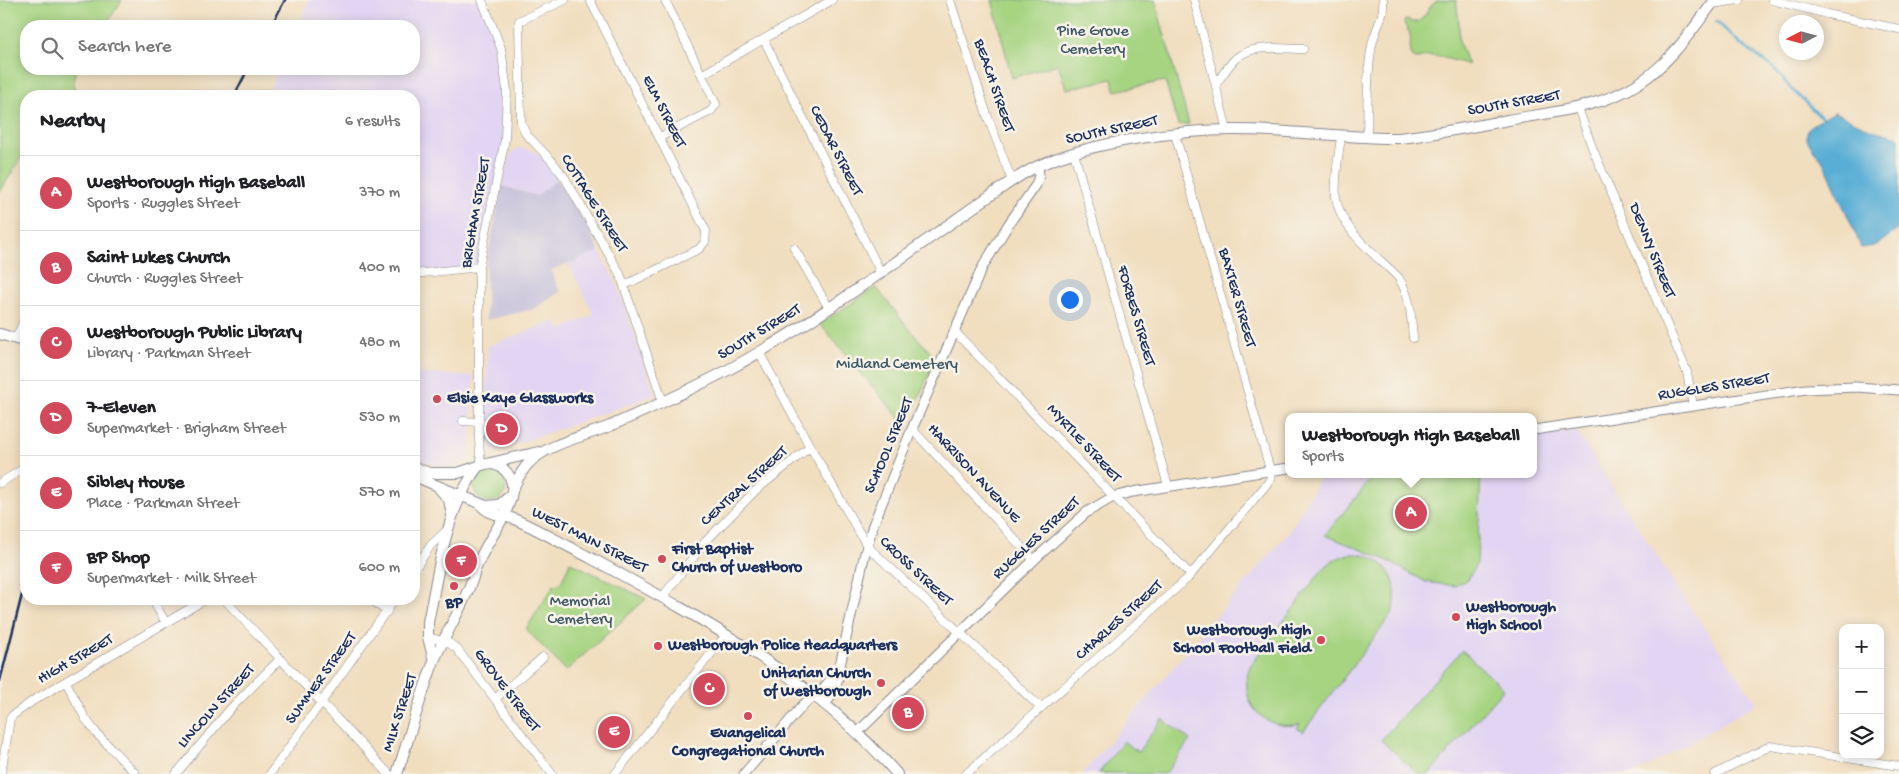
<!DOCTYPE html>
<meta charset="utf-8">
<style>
:root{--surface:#fff;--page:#f6f6f6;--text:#202124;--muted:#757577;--line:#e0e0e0;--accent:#d1495b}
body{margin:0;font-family:"Gochi Hand",sans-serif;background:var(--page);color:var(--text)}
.controls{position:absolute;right:15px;bottom:15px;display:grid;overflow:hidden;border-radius:10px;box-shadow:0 2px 12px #0003}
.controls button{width:45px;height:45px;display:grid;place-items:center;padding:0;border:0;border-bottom:1px solid var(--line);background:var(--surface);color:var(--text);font:25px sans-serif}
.compass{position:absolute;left:1779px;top:15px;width:45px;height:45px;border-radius:50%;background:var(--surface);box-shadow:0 2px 12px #0003;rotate:264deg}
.you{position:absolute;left:1069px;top:299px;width:18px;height:18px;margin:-12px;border:4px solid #fff;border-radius:50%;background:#1a73e8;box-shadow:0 0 0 8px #1a73e833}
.badge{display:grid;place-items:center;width:32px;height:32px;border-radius:50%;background:var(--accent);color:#fff;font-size:16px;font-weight:700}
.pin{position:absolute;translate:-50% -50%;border:2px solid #fff;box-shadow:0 1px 5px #0006}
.popup{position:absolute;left:1285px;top:413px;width:252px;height:65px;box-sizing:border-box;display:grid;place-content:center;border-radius:10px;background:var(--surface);filter:drop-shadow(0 1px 4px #0005);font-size:16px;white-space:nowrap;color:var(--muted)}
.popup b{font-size:19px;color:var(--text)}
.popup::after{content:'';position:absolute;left:50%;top:100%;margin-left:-10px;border:10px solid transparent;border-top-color:var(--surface)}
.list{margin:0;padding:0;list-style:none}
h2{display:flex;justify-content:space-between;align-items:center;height:65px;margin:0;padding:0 20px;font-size:21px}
h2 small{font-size:16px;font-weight:400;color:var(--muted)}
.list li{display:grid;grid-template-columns:32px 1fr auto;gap:15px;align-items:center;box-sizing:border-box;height:75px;padding:0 20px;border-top:1px solid var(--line)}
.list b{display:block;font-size:19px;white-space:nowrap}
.list p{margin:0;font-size:16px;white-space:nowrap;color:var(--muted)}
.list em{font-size:16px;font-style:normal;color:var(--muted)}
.icon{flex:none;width:28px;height:28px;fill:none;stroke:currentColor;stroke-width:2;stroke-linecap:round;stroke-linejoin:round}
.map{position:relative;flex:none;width:1899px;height:774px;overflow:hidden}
.search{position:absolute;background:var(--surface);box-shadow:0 2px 12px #0003;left:20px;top:20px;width:400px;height:55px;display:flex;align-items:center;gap:12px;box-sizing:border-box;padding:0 18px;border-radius:20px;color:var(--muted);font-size:19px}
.panel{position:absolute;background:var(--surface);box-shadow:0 2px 12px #0003;left:20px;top:90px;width:400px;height:515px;border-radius:20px}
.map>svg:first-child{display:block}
</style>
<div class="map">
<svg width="1899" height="774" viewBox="0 0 1899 774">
<rect width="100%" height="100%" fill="#f7f3e8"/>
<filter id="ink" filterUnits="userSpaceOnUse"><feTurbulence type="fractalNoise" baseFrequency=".02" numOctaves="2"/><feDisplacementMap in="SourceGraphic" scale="10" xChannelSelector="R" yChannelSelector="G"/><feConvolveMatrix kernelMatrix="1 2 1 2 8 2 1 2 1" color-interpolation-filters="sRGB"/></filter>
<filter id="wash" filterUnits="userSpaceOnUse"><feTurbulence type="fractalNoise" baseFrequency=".0096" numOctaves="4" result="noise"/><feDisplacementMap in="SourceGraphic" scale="20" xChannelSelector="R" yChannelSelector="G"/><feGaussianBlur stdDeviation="1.12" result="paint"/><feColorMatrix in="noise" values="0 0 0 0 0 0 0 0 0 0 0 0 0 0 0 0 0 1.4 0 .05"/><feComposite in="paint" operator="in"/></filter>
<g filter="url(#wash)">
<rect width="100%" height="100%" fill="#f1debf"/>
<path fill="#e2d4f3" d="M309 0H482L501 48 507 90 505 139 479 267 414 274V96H267L279 69H414V26H298Z
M519 148 530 149 543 157 557 179 537 196 502 186 510 154Z
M599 251 616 282 655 395 492 453 486 421 488 346 555 321 559 330 594 315 568 263Z
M414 373 474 376 469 460 453 467 440 466 414 459Z
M1576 430 1685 600 1757 703 1712 730 1634 774H1082L1290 531 1322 474H1534V436Z"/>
<path fill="#c5c0da" d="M557 179 588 226 599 251 551 270 560 292 534 309 486 320V265L502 186 537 196Z"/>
<path fill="#a6d481" stroke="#608270" d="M2 0H122L105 26H26V69H78L74 75V96H26V149L0 192V1Z
M992 0H1155L1189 124 1178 125 1165 81 1115 91 1112 79 1066 89 1058 64 1012 78Z
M1439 0H1456L1459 22V42L1468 65C1461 62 1433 54 1427 56 1422 58 1421 59 1415 59 1407 51 1412 44 1410 34 1409 31 1405 26 1404 23L1405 20C1409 20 1413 23 1416 22 1426 20 1428 4 1439 0Z
M876 287 906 325 936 359 906 426 820 324Z
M474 486a16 16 0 1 1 32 0a16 16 0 1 1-32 0Z
M1375 474H1481L1477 563 1468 579 1455 586 1426 582 1384 559 1325 535Z
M1348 554C1384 552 1404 581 1392 614L1303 732 1297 728 1300 724C1263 733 1237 701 1250 666L1322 570 1333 560Z
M570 562 646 599 566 671 526 629 554 585 561 583Z
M1462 650 1504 689 1429 774H1418L1381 740Z
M1162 719 1190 740 1165 774 1099 773 1123 741 1138 752Z"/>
<path fill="#59aed5" stroke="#3a6e9a" d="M1835 112 1872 130 1899 137V229L1875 246 1861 248C1856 234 1850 221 1844 208 1836 192 1831 175 1821 159 1816 152 1804 141 1807 132 1810 124 1828 116 1835 112Z"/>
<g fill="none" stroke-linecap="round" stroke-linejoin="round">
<path stroke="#59aed5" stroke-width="2.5" d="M1716 21 1742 45 1774 68 1791 89 1822 118"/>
</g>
</g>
<g filter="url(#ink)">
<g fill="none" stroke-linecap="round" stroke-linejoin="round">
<defs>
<path id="minor" d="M482 0 501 48 507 90 505 139 479 267V439L480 455 482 465
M565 0 519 21 521 123 526 134 551 160 565 178 620 274 663 402
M590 0 706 231 705 242 699 249 625 285
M950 0 987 115 1012 181
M1194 0 1227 130
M1772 0 1827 14 1899 29
M1712 4 1739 0
M764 40 881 273
M703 74 832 0
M1216 84C1222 76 1228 66 1235 59 1253 43 1281 49 1303 49
M1578 108 1592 147 1687 372 1693 406
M1341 136C1339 155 1334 177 1336 197 1340 230 1376 255 1398 277 1411 296 1411 316 1413 338
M660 137 711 111 716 104 665 0
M1367 137C1368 107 1366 75 1372 45 1375 29 1385 16 1383 0
M1074 153 1168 486
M794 248 829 308
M414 274 479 267
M955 332C1033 413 1111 495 1191 575
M16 338 26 315
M759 352 807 441 867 546 1041 708
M463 421 480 422
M912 429 1034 560
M0 483 26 467
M414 570 431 545 447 530
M663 596 706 541 755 491 810 447
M152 599 166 623
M224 599 389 774
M371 599 387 612
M428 637 449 643 457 649 552 774
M66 682 85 718 97 734 136 774
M495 699 543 657
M1 774 10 719 13 715 34 700 206 599
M176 774 231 708 280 659
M270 774 395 599
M615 774 726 635
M966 774 1188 578 1271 479 1270 470 1175 134
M1715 774 1770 746 1899 766"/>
<path id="tertiary" d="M1534 430 1806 389 1856 387 1899 390
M825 704C835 693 837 685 839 670L864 557 873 525 912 429 982 268 1008 225 1036 185 1039 176 1038 166
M858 732 1034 560 1087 512 1113 497 1133 492 1288 468
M744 774 804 704 823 689 838 671"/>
<path id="secondary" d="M0 334 26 342
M414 467 429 473H458L482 465 539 452
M414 476 486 506 499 505 510 496
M439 488 449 500 452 515
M512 490C517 481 521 471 528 464 548 443 583 437 610 426 649 409 688 391 726 371 823 319 910 250 1000 189 1013 180 1026 171 1040 165 1092 142 1177 130 1234 130 1284 130 1333 136 1383 138H1399C1436 134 1472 127 1508 120 1552 112 1601 108 1639 83 1671 62 1692 30 1715 0
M481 505C490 516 502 514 514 519 540 530 564 545 589 557 699 617 814 678 897 774
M434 661 428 637V622C438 575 443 526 467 484 471 478 472 473 477 468
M397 774C409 737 420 698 434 661 446 631 466 603 475 571 483 544 507 521 512 492 514 478 505 466 492 464"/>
</defs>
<use href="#minor" stroke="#86868e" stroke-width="9"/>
<use href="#tertiary" stroke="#86868e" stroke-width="11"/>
<use href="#secondary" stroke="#86868e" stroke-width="12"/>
<use href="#minor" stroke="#fff" stroke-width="8"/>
<use href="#tertiary" stroke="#fff" stroke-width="9"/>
<use href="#secondary" stroke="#fff" stroke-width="10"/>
<path stroke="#1b2f5e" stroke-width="2.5" d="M271 26 285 0
M234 96 248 69
M20 585 26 562
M0 681 26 579"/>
</g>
</g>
<g fill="#d1495b" stroke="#f7f3e8" stroke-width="2">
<circle cx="437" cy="399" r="5"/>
<circle cx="662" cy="559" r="5"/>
<circle cx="454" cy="586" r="5"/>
<circle cx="1456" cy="617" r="5"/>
<circle cx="1321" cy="640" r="5"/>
<circle cx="658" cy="646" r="5"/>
<circle cx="881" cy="683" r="5"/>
<circle cx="748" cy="716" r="5"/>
</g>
<g text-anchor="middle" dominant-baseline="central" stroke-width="5" stroke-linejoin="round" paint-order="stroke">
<g font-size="16" fill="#3e5867" stroke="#f7f3e8">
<text x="1093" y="32">Pine Grove<tspan x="1093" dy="18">Cemetery</tspan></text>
<text x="897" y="365">Midland Cemetery</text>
<text x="580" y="602">Memorial<tspan x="580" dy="18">Cemetery</tspan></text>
</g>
<g font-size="16" fill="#1b2f5e" stroke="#f7f3e8">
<text transform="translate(993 86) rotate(71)">BEACH STREET</text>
<text transform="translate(1514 104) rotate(-10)">SOUTH STREET</text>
<text transform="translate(663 112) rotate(63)">ELM STREET</text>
<text transform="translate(1112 131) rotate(-12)">SOUTH STREET</text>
<text transform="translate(835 151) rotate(63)">CEDAR STREET</text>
<text transform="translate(593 204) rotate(58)">COTTAGE STREET</text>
<text transform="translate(477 213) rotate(-80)">BRIGHAM STREET</text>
<text transform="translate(1651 251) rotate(68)">DENNY STREET</text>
<text transform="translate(1236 298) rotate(74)">BAXTER STREET</text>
<text transform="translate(1135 316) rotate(74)">FORBES STREET</text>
<text transform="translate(760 333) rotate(-31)">SOUTH STREET</text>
<text transform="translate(1714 388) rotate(-9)">RUGGLES STREET</text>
<text transform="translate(1083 444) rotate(47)">MYRTLE STREET</text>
<text transform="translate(890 446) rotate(-67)">SCHOOL STREET</text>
<text transform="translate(973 474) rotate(47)">HARRISON AVENUE</text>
<text transform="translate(745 487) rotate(-42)">CENTRAL STREET</text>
<text transform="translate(1037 539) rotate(-43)">RUGGLES STREET</text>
<text transform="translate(589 541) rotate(27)">WEST MAIN STREET</text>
<text transform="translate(915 572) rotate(43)">CROSS STREET</text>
<text transform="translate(1120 621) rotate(-42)">CHARLES STREET</text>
<text transform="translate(76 660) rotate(-30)">HIGH STREET</text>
<text transform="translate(322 679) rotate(-54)">SUMMER STREET</text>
<text transform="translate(506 691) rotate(53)">GROVE STREET</text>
<text transform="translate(217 707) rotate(-48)">LINCOLN STREET</text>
<text transform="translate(401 713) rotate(-72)">MILK STREET</text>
</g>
<g font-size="16" font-weight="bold" fill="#1b2f5e" stroke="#f7f3e8" text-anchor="start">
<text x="447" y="399">Elsie Kaye Glassworks</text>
<text x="672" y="550">First Baptist<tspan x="672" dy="18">Church of Westboro</tspan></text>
<text x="454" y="604" text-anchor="middle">BP</text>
<text x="1466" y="608">Westborough<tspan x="1466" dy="18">High School</tspan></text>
<text x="1311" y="631" text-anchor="end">Westborough High<tspan x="1311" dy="18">School Football Field</tspan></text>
<text x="668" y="646">Westborough Police Headquarters</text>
<text x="871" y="674" text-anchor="end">Unitarian Church<tspan x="871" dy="18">of Westborough</tspan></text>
<text x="748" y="734" text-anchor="middle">Evangelical<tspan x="748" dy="18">Congregational Church</tspan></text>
</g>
</g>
</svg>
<div class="controls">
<button>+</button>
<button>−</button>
<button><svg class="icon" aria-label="layers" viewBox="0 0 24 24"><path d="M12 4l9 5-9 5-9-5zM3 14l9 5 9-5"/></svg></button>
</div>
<svg class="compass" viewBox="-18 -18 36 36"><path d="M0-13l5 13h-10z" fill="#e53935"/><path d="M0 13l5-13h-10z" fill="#757577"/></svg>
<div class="you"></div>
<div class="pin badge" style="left:1411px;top:513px">A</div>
<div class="popup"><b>Westborough High Baseball</b>Sports</div>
<div class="pin badge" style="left:908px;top:713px">B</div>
<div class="pin badge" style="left:709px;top:689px">C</div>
<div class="pin badge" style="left:502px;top:429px">D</div>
<div class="pin badge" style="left:614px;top:732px">E</div>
<div class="pin badge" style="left:461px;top:561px">F</div>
<div class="search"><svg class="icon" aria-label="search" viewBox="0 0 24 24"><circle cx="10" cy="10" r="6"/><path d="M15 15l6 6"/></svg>Search here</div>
<section class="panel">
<h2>Nearby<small>6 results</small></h2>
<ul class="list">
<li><span class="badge">A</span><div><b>Westborough High Baseball</b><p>Sports · Ruggles Street</p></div><em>370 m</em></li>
<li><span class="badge">B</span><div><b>Saint Lukes Church</b><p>Church · Ruggles Street</p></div><em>400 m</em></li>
<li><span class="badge">C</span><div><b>Westborough Public Library</b><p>Library · Parkman Street</p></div><em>480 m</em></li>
<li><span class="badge">D</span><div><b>7-Eleven</b><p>Supermarket · Brigham Street</p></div><em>530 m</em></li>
<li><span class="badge">E</span><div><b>Sibley House</b><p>Place · Parkman Street</p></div><em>570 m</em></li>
<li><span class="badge">F</span><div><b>BP Shop</b><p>Supermarket · Milk Street</p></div><em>600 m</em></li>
</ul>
</section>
</div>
